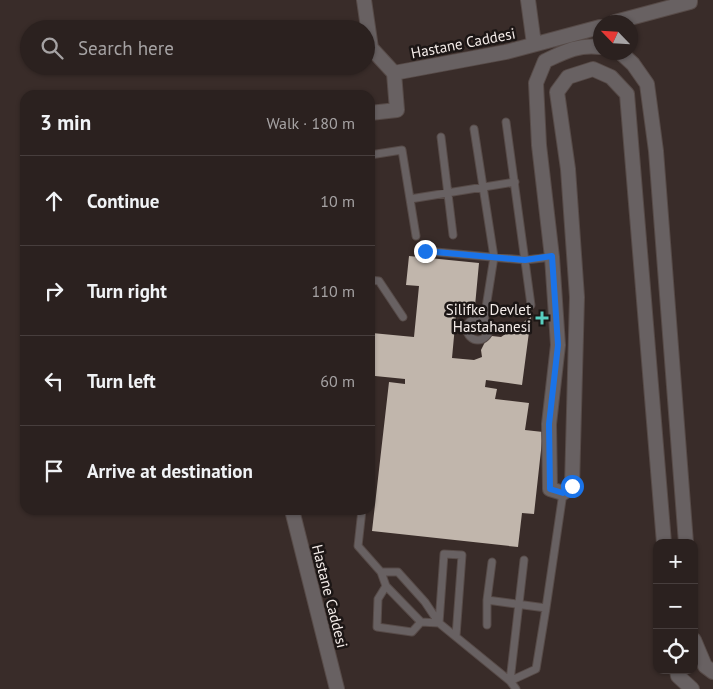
<!DOCTYPE html>
<meta charset="utf-8">
<style>
:root{--surface:#2b211f;--page:#332928;--text:#f1f3f6;--muted:#a6a3a4;--line:#473e3d}
body{margin:0;font-family:"PT Sans",sans-serif;background:var(--page);color:var(--text)}
.controls{position:absolute;right:15px;bottom:15px;display:grid;overflow:hidden;border-radius:10px;box-shadow:0 1px 4px #0004}
.controls button{width:45px;height:45px;display:grid;place-items:center;padding:0;border:0;border-bottom:1px solid var(--line);background:var(--surface);color:var(--text);font:25px sans-serif}
.compass{position:absolute;left:593px;top:15px;width:45px;height:45px;border-radius:50%;background:var(--surface);box-shadow:0 1px 4px #0004;rotate:295deg}
.stop{position:absolute;width:15px;height:15px;margin:-11px;border:4px solid #1a73e8;border-radius:50%;background:#fff}
.stop.end{background:#1a73e8;border-color:#fff;box-shadow:0 1px 5px #0008}
.list{margin:0;padding:0;list-style:none}
h2{display:flex;justify-content:space-between;align-items:center;height:65px;margin:0;padding:0 20px;font-size:21px}
h2 small{font-size:16px;font-weight:400;color:var(--muted)}
.list li{display:grid;grid-template-columns:32px 1fr auto;gap:15px;align-items:center;box-sizing:border-box;height:90px;padding:0 20px;border-top:1px solid var(--line)}
.list b{display:block;font-size:19px;white-space:nowrap}
.list em{font-size:16px;font-style:normal;color:var(--muted)}
.icon{flex:none;width:28px;height:28px;fill:none;stroke:currentColor;stroke-width:2;stroke-linecap:round;stroke-linejoin:round}
.map{position:relative;flex:none;width:713px;height:689px;overflow:hidden}
.search{position:absolute;background:var(--surface);box-shadow:0 1px 4px #0004;left:20px;top:20px;width:355px;height:55px;display:flex;align-items:center;gap:12px;box-sizing:border-box;padding:0 18px;border-radius:28px;color:var(--muted);font-size:19px}
.panel{position:absolute;background:var(--surface);box-shadow:0 1px 4px #0004;left:20px;top:90px;width:355px;height:425px;border-radius:15px}
.map>svg:first-child{display:block}
</style>
<div class="map">
<svg width="713" height="689" viewBox="0 0 713 689">
<rect width="100%" height="100%" fill="#392c29"/>
<path fill="#c1b6ac" d="M409 256 479 263 475 306 457 304 452 358 474 360 482 357 481 350 485 342 492 336 501 337 531 317 522 385 486 380 485 387 497 389 495 399 529 403 525 430 543 432 534 514 522 513 518 547 372 531 389 382 405 384V379L375 376 373 395 370 394V313H374L372 333 414 337 419 286 406 285Z"/>
<g fill="none" stroke-linecap="round" stroke-linejoin="round">
<defs>
<path id="service" d="M506 122 531 305
M474 129 494 257 484 320
M441 137 453 235
M370 155 402 150 416 236
M410 199 515 182
M425 251 525 260 552 257
M370 280 379 281 403 317
M467 329a11 11 0 1 1 22 0a11 11 0 1 1-22 0Z
M362 510 358 546 381 572H398L425 602 439 623 510 681 516 689
M492 562 487 600 546 608 536 669 510 681
M381 572 386 586 421 622 439 623 444 554 462 555 456 636
M386 586 378 599 377 627 412 632 421 622
M546 608 563 493
M487 625V600
M510 681 524 560"/>
<path id="minor" d="M364 0 371 48 394 73
M528 0 534 44
M615 22 690 2V0
M600 47C579 44 564 52 545 61L536 83 539 145 552 257 558 345 549 424 550 489 563 493 572 486 577 297 568 169 557 92 568 77 593 69 611 77 627 94 664 543
M620 52 633 64 647 84 656 151 686 543
M370 113 397 110 394 73 506 52 600 27
M292 510 337 689
M694 640 705 666 713 672
M677 670 678 676 692 689"/>
</defs>
<use href="#service" stroke="#574b48" stroke-width="9"/>
<use href="#minor" stroke="#574b48" stroke-width="16"/>
<use href="#service" stroke="#686162" stroke-width="7"/>
<use href="#minor" stroke="#686162" stroke-width="14"/>
</g>
<g fill="none" stroke-linecap="round" stroke-linejoin="round">
<path stroke="#1a73e8" stroke-width="6" d="M425 251 525 260 552 256 558 345 549 424 550 489 563 493 572 486"/>
</g>
<path fill="#58cec0" stroke="#1c1615" stroke-width="2" d="M539.5 310.5h5v5h5v5h-5v5h-5v-5h-5v-5h5z"/>
<g text-anchor="middle" dominant-baseline="central" stroke-width="5" stroke-linejoin="round" paint-order="stroke">
<g font-size="15" fill="#f4ece9" stroke="#1c1615">
<text transform="translate(463 43) rotate(-11)">Hastane Caddesi</text>
<text transform="translate(330 596) rotate(76)">Hastane Caddesi</text>
</g>
<g font-size="15" fill="#f4ece9" stroke="#1c1615" text-anchor="end">
<text x="531" y="309">Silifke Devlet<tspan x="531" dy="17">Hastahanesi</tspan></text>
</g>
</g>
</svg>
<div class="controls">
<button>+</button>
<button>−</button>
<button><svg class="icon" aria-label="locate" viewBox="0 0 24 24"><circle cx="12" cy="12" r="6"/><path d="M12 2v4M12 18v4M2 12h4M18 12h4"/></svg></button>
</div>
<svg class="compass" viewBox="-18 -18 36 36"><path d="M0-13l5 13h-10z" fill="#e53935"/><path d="M0 13l5-13h-10z" fill="#a6a3a4"/></svg>
<div class="stop" style="left:572px;top:486px"></div>
<div class="stop end" style="left:425px;top:251px"></div>
<div class="search"><svg class="icon" aria-label="search" viewBox="0 0 24 24"><circle cx="10" cy="10" r="6"/><path d="M15 15l6 6"/></svg>Search here</div>
<section class="panel">
<h2>3 min<small>Walk · 180 m</small></h2>
<ul class="list">
<li><svg class="icon" aria-label="ahead" viewBox="0 0 24 24"><path d="M12 20V5M6 11l6-6 6 6"/></svg><div><b>Continue</b></div><em>10 m</em></li>
<li><svg class="icon" aria-label="right" viewBox="0 0 24 24"><path d="M7 20v-9h11M14 6l5 5-5 5"/></svg><div><b>Turn right</b></div><em>110 m</em></li>
<li><svg class="icon" aria-label="left" viewBox="0 0 24 24"><path d="M17 20v-9H6M10 6l-5 5 5 5"/></svg><div><b>Turn left</b></div><em>60 m</em></li>
<li><svg class="icon" aria-label="arrive" viewBox="0 0 24 24"><path d="M6 21V4h12l-3 4 3 4H6"/></svg><div><b>Arrive at destination</b></div></li>
</ul>
</section>
</div>
